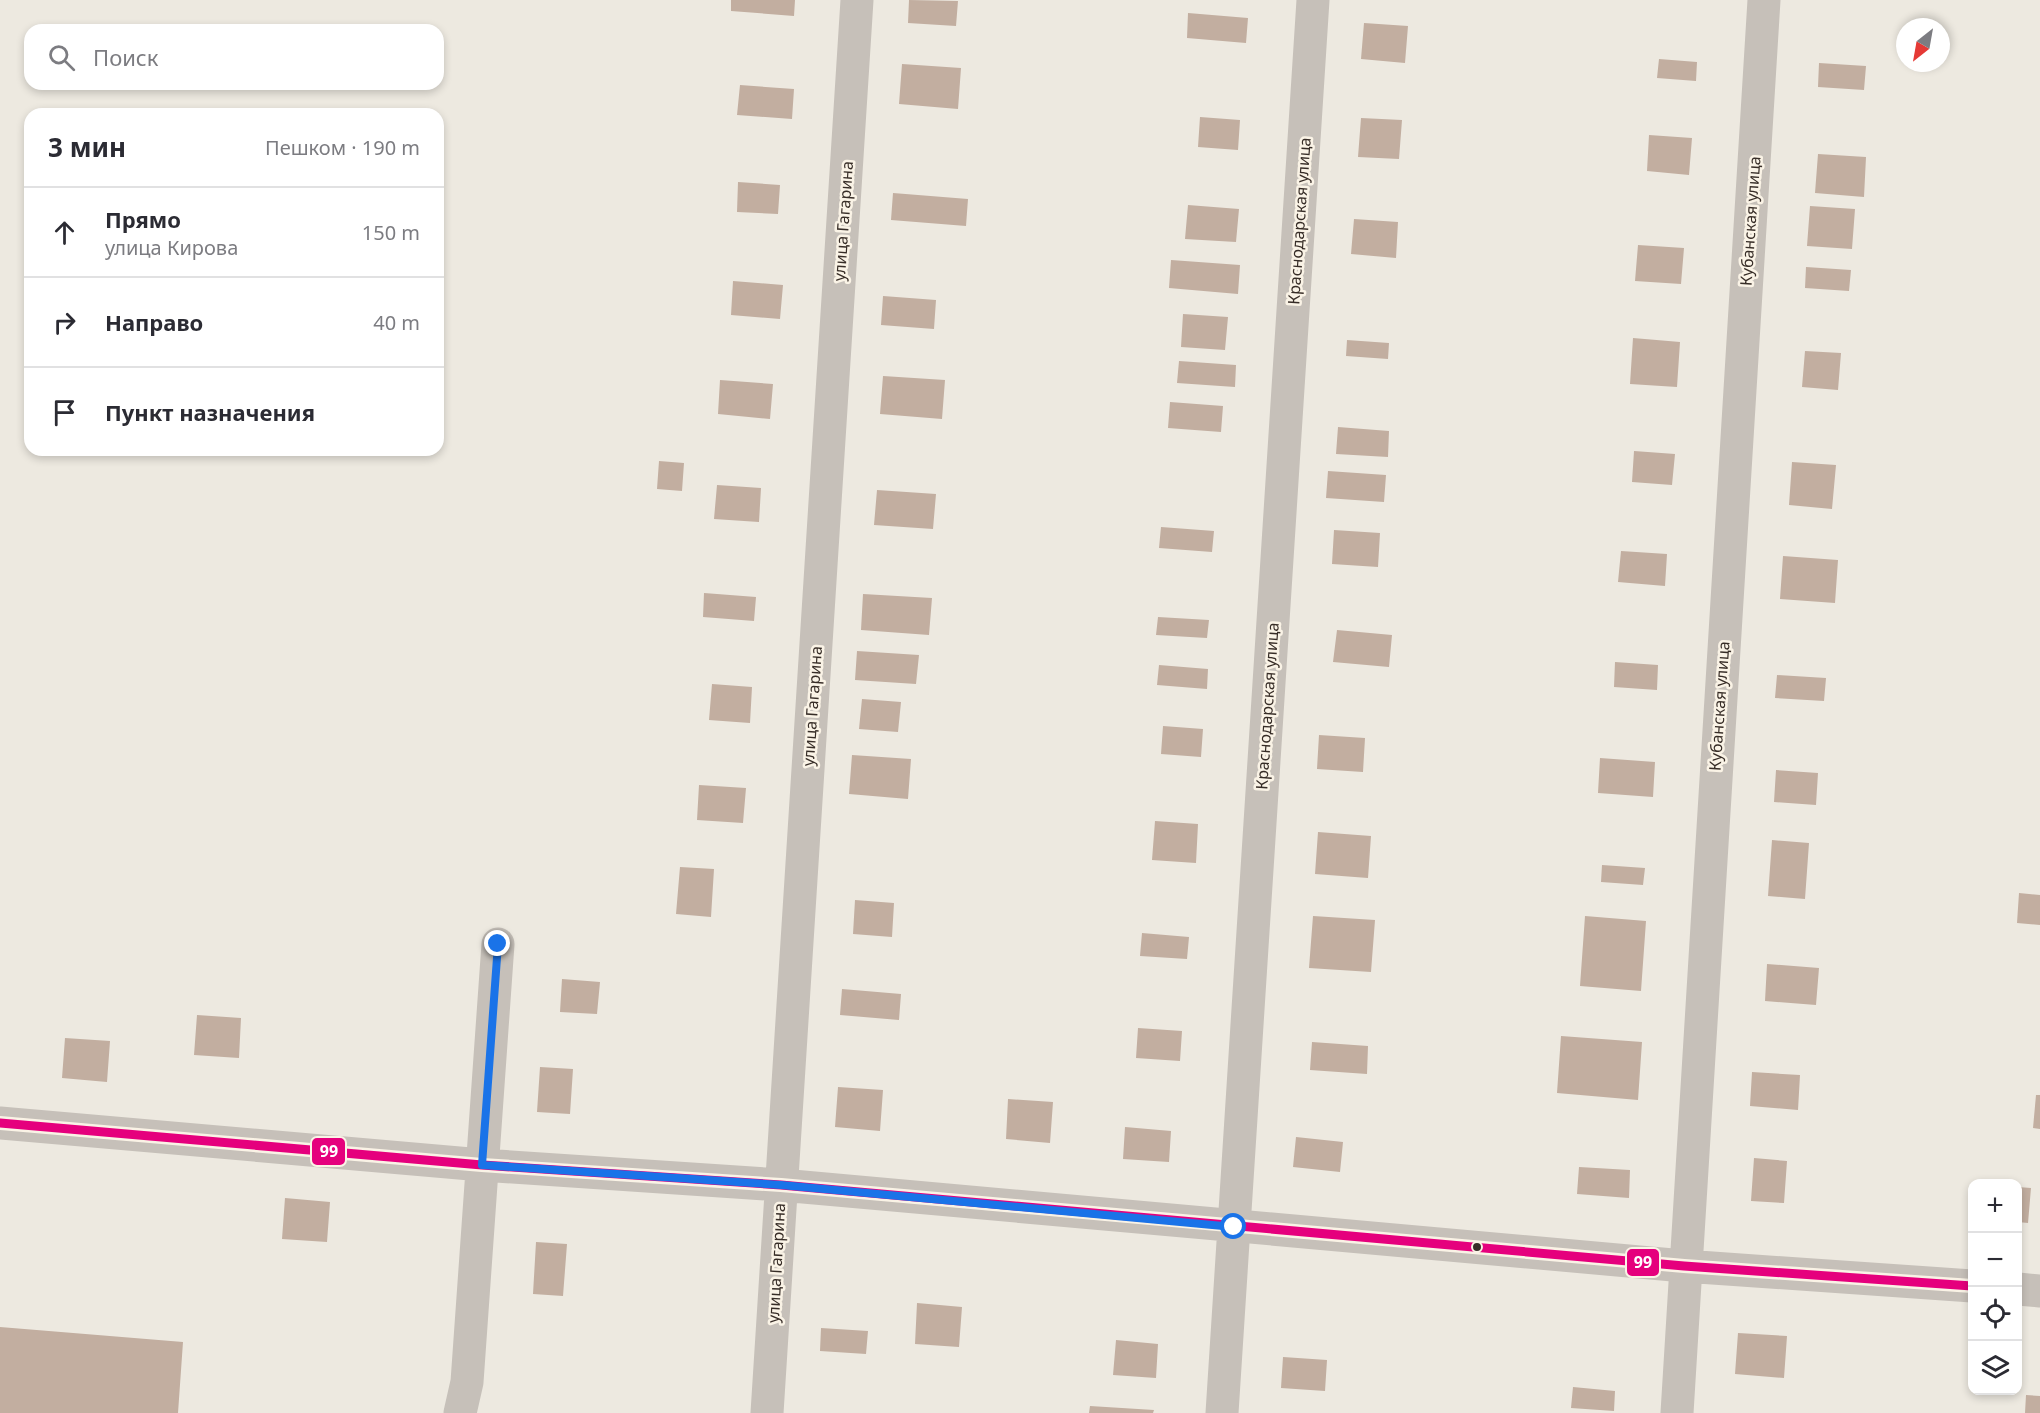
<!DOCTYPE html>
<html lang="ru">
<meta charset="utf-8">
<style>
:root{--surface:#fff;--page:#f7f7f7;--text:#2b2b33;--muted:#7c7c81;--line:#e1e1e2}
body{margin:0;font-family:"Noto Sans",sans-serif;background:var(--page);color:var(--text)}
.controls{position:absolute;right:18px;bottom:18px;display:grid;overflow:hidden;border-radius:12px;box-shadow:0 3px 9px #0003}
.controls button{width:54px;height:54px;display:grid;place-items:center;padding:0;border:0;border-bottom:2px solid var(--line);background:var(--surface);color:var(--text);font:30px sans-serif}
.compass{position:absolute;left:1896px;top:18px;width:54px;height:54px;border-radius:50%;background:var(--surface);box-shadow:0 3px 9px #0003;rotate:211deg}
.stop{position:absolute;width:18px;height:18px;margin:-14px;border:4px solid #1a73e8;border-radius:50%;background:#fff}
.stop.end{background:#1a73e8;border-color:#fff;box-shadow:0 2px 6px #0008}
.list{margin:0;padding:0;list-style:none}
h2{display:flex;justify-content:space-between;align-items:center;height:78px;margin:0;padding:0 24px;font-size:26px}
h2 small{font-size:20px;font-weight:400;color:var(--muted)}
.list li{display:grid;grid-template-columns:39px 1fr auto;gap:18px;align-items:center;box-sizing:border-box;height:90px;padding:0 24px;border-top:2px solid var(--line)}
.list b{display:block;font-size:22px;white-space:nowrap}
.list p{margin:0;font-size:20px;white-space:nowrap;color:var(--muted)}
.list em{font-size:20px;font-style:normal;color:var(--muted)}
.icon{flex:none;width:33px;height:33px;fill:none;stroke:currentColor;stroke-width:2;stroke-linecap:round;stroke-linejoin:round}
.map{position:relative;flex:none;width:2040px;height:1413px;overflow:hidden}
.search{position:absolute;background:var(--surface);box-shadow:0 3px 9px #0003;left:24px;top:24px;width:420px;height:66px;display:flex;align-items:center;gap:15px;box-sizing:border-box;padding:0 21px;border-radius:18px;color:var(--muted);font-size:22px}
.panel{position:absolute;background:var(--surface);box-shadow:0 3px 9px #0003;left:24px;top:108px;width:420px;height:348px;border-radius:18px}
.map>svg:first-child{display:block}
</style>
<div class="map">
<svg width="2040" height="1413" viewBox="0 0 2040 1413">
<rect width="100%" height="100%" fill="#ede9e0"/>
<path fill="#c2aea0" d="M731 0H795L794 16 731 11Z
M909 0 958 1 956 26 908 23Z
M1188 13 1248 18 1246 43 1187 38Z
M1364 23 1408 26 1405 63 1361 59Z
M1659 59 1697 62 1696 81 1657 78Z
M1819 63 1866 66 1864 90 1818 87Z
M902 64 961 68 958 109 899 104Z
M740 85 794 89 792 119 737 115Z
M1200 117 1240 120 1238 150 1198 147Z
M1361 118 1402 120 1399 159 1358 157Z
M1649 135 1692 138 1689 175 1647 171Z
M1818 154 1866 157 1864 197 1815 193Z
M738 182 780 185 778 214 737 212Z
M893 193 968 199 966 226 891 220Z
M1188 205 1239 209 1236 242 1185 239Z
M1810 206 1855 209 1852 249 1807 246Z
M1354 219 1398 222 1396 258 1351 254Z
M1638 245 1684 248 1681 284 1635 281Z
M1171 260 1240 265 1238 294 1169 288Z
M1806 267 1851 270 1849 291 1805 288Z
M733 281 783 285 780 319 731 315Z
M883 296 936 300 934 329 881 325Z
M1183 314 1228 317 1225 350 1181 347Z
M1633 338 1680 342 1677 387 1630 384Z
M1347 340 1389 343 1388 359 1346 356Z
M1805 351 1841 353 1838 390 1802 387Z
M1179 361 1236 365 1235 387 1177 383Z
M883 376 945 380 942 419 880 414Z
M720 380 773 384 770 419 718 414Z
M1170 402 1223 406 1221 432 1168 428Z
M1338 427 1389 431 1388 457 1336 454Z
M1634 451 1675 454 1672 485 1632 482Z
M659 461 684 463 682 491 657 489Z
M1792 462 1836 465 1832 509 1789 505Z
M1328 471 1386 475 1384 502 1326 498Z
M717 485 761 488 759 522 714 519Z
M877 490 936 494 933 529 874 525Z
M1161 527 1214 531 1212 552 1159 548Z
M1334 530 1380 533 1378 567 1332 564Z
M1621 551 1667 554 1665 586 1618 582Z
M1783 556 1838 560 1835 603 1780 599Z
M704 593 756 597 754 621 703 617Z
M863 594 932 598 929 635 861 630Z
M1158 617 1209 620 1207 638 1156 635Z
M1337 630 1392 635 1389 667 1333 662Z
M857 651 919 655 916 684 855 680Z
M1615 662 1658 665 1657 690 1614 687Z
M1159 665 1208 669 1207 689 1157 685Z
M1777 675 1826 678 1824 701 1775 698Z
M712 684 752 687 750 723 709 720Z
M862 699 901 702 898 732 859 729Z
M1163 726 1203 729 1201 757 1161 754Z
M1319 735 1365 738 1363 772 1317 769Z
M852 755 911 759 908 799 849 794Z
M1600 758 1655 762 1653 797 1598 793Z
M1776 770 1818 773 1816 805 1774 802Z
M699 785 746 788 743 823 697 820Z
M1155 821 1198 824 1196 863 1152 860Z
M1318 832 1371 836 1368 878 1315 874Z
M1772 840 1809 843 1805 899 1768 896Z
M1602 865 1645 868 1643 885 1601 882Z
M680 867 714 869 711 917 676 914Z
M2019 893 2040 895V925L2017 923Z
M855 900 894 903 892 937 853 934Z
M1313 916 1375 920 1371 972 1309 968Z
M1585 916 1646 921 1641 991 1580 986Z
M1142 933 1189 937 1187 959 1140 956Z
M1767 964 1819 968 1816 1005 1765 1001Z
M562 979 600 982 597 1014 560 1012Z
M842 989 901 994 899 1020 840 1015Z
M197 1015 241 1018 239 1058 194 1055Z
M1138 1028 1182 1031 1180 1061 1136 1058Z
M1561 1036 1642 1042 1638 1100 1557 1093Z
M65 1038 110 1041 107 1082 62 1078Z
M1312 1042 1368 1046 1367 1074 1310 1070Z
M540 1067 573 1069 570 1114 537 1112Z
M1752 1072 1800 1075 1798 1110 1750 1106Z
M838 1087 883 1090 880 1131 835 1127Z
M2036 1095H2040V1129L2033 1128Z
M1008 1099 1053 1102 1050 1143 1006 1139Z
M1125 1127 1171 1131 1169 1162 1123 1159Z
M1296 1137 1343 1142 1340 1172 1293 1167Z
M1754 1158 1787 1161 1784 1203 1751 1201Z
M1579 1167 1630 1170 1629 1198 1577 1194Z
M2018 1187 2031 1188 2028 1223 2018 1222Z
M285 1198 330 1202 327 1242 282 1239Z
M536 1242 567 1244 563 1296 533 1294Z
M917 1303 962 1307 959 1347 915 1344Z
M0 1327 183 1342 178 1413H0Z
M821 1328 868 1331 866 1354 820 1351Z
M1738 1333 1787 1336 1784 1378 1735 1374Z
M1116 1340 1158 1344 1156 1378 1113 1375Z
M1283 1357 1327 1360 1325 1391 1281 1388Z
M1573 1387 1615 1391 1614 1411 1571 1408Z
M2026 1395 2040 1396V1413H2025Z
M1090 1406 1154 1410 1153 1413H1089Z"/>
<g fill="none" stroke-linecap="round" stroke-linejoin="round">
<path stroke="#c6c0b9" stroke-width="33" d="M0 1123 482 1165 781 1185 1684 1266 1972 1286
M2018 1289 2040 1291
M460 1413 467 1382 498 944
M767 1413 857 0
M1222 1413 1313 0
M1677 1413 1764 0"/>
<defs>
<path id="bus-1" d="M0 1123 482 1165 781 1185 1684 1266 1972 1286"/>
</defs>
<use href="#bus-1" stroke="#faf3e6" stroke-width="14"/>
<use href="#bus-1" stroke="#e5007d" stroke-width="9"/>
</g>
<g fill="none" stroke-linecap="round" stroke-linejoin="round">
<path stroke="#1a73e8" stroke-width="8" d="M498 944 482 1165 781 1185 1234 1227"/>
</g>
<circle fill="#372d27" stroke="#faf3e6" stroke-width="2" cx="1477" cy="1247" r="5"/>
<g text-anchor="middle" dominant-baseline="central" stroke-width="5" stroke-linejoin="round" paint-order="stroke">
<g font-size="16" fill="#372d27" stroke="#faf3e6">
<text transform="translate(843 221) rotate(-86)">улица Гагарина</text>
<text transform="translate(1299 221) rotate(-86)">Краснодарская улица</text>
<text transform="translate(1750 221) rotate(-86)">Кубанская улица</text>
<text transform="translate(812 706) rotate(-86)">улица Гагарина</text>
<text transform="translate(1267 706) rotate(-86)">Краснодарская улица</text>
<text transform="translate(1719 706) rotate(-86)">Кубанская улица</text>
<text transform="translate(776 1263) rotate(-87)">улица Гагарина</text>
</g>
</g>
<g stroke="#faf3e6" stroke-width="2">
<rect x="311" y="1137" width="35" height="29" rx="6" fill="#e5007d"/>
<rect x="1626" y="1248" width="34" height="29" rx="6" fill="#e5007d"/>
</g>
<g font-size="16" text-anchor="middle" font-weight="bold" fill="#fff">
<text x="329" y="1157">99</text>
<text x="1643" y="1268">99</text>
</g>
</svg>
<div class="controls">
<button>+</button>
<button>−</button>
<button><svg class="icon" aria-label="locate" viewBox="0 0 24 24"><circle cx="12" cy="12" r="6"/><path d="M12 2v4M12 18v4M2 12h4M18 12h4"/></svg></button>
<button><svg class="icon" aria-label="layers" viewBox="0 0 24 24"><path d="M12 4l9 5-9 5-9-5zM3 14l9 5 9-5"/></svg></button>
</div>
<svg class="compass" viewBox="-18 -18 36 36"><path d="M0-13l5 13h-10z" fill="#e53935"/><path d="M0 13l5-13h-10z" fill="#7c7c81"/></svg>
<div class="stop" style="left:1234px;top:1227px"></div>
<div class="stop end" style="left:498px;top:944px"></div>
<div class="search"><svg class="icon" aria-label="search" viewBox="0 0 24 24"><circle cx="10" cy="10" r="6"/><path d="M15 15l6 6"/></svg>Поиск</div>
<section class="panel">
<h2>3 мин<small>Пешком · 190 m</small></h2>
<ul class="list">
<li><svg class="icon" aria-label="ahead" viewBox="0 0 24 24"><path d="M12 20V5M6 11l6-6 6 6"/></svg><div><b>Прямо</b><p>улица Кирова</p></div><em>150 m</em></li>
<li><svg class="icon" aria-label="right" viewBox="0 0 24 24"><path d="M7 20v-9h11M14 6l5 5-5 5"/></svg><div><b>Направо</b></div><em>40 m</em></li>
<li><svg class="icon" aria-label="arrive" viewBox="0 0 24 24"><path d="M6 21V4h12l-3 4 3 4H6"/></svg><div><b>Пункт назначения</b></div></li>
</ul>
</section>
</div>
